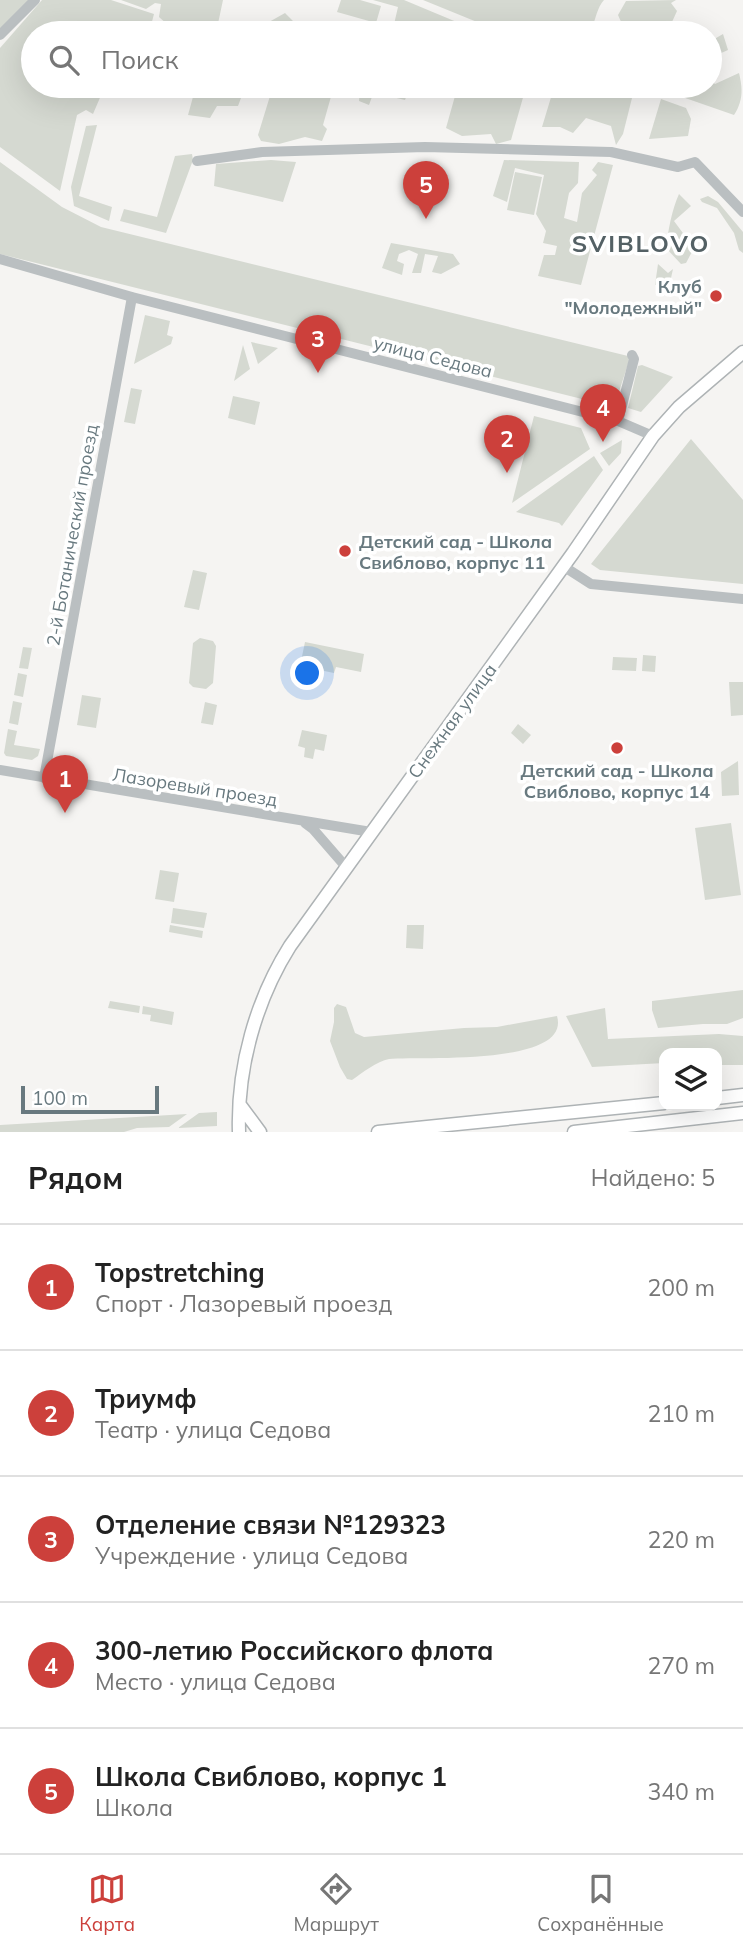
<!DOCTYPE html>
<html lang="ru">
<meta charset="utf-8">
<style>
:root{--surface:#fff;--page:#f2f2f2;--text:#222;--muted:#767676;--line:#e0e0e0;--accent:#cc403b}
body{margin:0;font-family:Mulish,sans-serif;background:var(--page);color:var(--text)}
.controls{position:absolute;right:21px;bottom:21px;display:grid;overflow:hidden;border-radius:14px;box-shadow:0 7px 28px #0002}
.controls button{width:63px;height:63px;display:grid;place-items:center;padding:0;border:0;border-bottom:2px solid var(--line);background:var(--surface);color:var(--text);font:35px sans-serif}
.scale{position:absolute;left:21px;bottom:18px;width:138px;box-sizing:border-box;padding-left:7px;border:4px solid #68797f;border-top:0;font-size:19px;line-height:24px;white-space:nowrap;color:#68797f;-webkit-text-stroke:5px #fff;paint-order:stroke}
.you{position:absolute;left:308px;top:674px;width:24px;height:24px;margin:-18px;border:5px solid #fff;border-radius:50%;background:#1a73e8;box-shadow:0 0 0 10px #1a73e833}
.badge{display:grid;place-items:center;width:46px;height:46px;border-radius:50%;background:var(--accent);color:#fff;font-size:23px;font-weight:700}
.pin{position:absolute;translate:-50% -58px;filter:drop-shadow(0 2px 4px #0008)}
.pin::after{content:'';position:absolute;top:37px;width:24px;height:21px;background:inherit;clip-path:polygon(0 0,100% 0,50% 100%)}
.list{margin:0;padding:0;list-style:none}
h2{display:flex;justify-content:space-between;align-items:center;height:91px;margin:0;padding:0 28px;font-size:30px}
h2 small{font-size:23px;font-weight:400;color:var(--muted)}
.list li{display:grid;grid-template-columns:46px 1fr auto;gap:21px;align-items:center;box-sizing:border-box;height:126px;padding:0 28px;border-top:2px solid var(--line)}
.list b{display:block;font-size:26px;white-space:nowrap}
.list p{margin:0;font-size:23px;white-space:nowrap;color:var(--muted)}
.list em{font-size:23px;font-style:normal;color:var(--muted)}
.icon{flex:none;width:38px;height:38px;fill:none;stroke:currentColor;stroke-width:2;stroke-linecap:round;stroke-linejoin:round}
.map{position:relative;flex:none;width:743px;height:1132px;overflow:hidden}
.search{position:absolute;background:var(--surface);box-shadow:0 7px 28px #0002;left:21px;right:21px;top:21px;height:77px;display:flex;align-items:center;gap:18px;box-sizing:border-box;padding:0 24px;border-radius:38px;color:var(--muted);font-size:26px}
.sheet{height:721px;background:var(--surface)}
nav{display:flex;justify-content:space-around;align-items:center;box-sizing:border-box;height:98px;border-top:2px solid var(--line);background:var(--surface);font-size:19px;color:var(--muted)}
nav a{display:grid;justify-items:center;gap:4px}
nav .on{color:var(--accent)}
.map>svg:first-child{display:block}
</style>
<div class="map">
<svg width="743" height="1132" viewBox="0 0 743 1132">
<rect width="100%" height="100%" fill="#f5f4f2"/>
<path fill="#d5d9d1" d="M0 0H29L0 29Z
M42 0H111L154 14 149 33H33V86H105L93 114 86 110 77 115 60 191 0 147V48Z
M121 0H223L216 33H177L159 17 161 4 155 3 146 9Z
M341 0H360L381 6 376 23 337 12Z
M373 0H404L471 28 473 32 392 33 398 7Z
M423 0H604C597 8 596 18 592 28L575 26 572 33 552 30 549 33H504Z
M676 0 671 3 677 11 672 22 675 33H626L618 15 626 1Z
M285 13 294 22 358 33H299L271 29 269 22Z
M723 34 728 50 710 58V53L715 50 711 41Z
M739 73C743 89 743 101 734 115L668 92 661 86H710V80L715 84Z
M196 86H334L323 125 327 129 322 141 305 137 279 144 261 141 258 135 270 96 244 90 238 106H217L210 118 188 115Z
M346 86H376L369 105 359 101 360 90Z
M387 86H410L405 100 384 95Z
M479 86H635L623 134 616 145 611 126 586 118 573 133 560 127H542L552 94 526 87 511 140 496 144 491 134 462 136 446 128 455 96 469 87 478 89Z
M661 99 686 108 691 119 688 136 649 139Z
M97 125 79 196 112 207 109 221 74 206 71 187 86 126Z
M192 154 193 160 166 233 120 221 124 209 157 217 175 156Z
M271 160 296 162 283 202 214 186 216 164Z
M504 160 579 162 578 183 569 193 564 218 577 222 582 193 597 175 592 170 598 162 613 165 581 285 538 276 544 255H555L557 246 543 243 546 231 536 214 544 175 515 168 507 202 493 196Z
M0 162 62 207 101 227 628 356 629 361 614 407 0 254Z
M515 172 542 177 534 215 507 210Z
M679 194 691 206 674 221 694 248 686 263 681 264 666 248C668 231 672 209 679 194Z
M708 196 718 202 743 232V253L739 250 734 233 717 208 702 202 700 199Z
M391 243 453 254 460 264 441 274 432 272 438 256 425 254 421 273H412L418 254 409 250 399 254 397 261 404 264 402 275 382 268Z
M658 264 668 273 673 269 671 278 663 284 655 285Z
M145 315 170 321 167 335 173 337 171 344 134 364Z
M251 342 278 348 258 364Z
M243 345 250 369 234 381Z
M642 365 673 377 641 412 628 408 638 366Z
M131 388 142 390 135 424 124 422Z
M233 396 260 402 255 425 228 418Z
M534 416 581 428 590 449 512 503Z
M691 439 743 500V584L600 570 591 564Z
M622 440 621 453 609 466 600 453Z
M594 456 603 470 562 526 559 523 516 512Z
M193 570 207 573 199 610 184 607Z
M200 638 213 641 216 646 213 683 206 689 193 687 189 683 193 643Z
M305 642 364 654 361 672 336 667 334 673 300 666Z
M23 647 32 648 28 669 19 668Z
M643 655 656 656 655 672 642 671Z
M613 657 637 658 636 671 612 670Z
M18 673 27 675 23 697 14 695Z
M729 682H743V715L731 716Z
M82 695 101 698 96 728 77 725Z
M13 701 22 703 18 725 9 723Z
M205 702 217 705 213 725 201 723Z
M518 724 531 735 523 744 511 733Z
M8 729 17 731 14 745 40 749 38 756 32 760 6 756 4 753Z
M302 730 327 735 324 751 315 749 313 759 304 757 305 748 298 746Z
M738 761 739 795 722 796 721 772Z
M731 823 741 895 705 900 695 828Z
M160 870 179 873 174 902 155 899Z
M173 908 207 913 204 928 171 923Z
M170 925 203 931 202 938 169 932Z
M407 925H424L423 949 406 948Z
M743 990V1018L727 1024H703L658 1028 652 1010V1001Z
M110 1001 140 1006 139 1013 108 1008Z
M337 1004 346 1007 355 1033 364 1037 464 1028 497 1027 557 1016C572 1067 417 1056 389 1059 377 1061 362 1073 352 1080L347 1079 340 1067 330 1041 334 1022V1008Z
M143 1006 174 1012 172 1025 150 1021 151 1015 142 1014Z
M605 1008 608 1039 719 1034 743 1036V1065H717V1053H664V1063L592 1067 566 1016Z
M217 1112V1126L178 1128 199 1113Z
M187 1114 169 1127 137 1128 124 1132H0V1125Z"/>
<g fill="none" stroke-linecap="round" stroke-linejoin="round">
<defs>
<path id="major" d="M717 1098 743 1095
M240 1105 260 1132
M239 1132C237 1067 256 1000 290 946L573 553 653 436 679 407 743 352
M378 1132 664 1103
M574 1132 743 1113"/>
</defs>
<use href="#major" stroke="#aeb3b5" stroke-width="15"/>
<path stroke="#babfc1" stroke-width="10" d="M0 35 35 0
M197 161 262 152 425 147 611 152 678 167 695 162 743 212
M0 259 132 297 618 421 653 436
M618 421 634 359 632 355
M563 566 591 584 743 599
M0 770 371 832
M44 778 132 297
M305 823 313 829 346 867"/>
<use href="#major" stroke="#fff" stroke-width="12"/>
</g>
<g fill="#cc403b" stroke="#fff" stroke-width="2.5">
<circle cx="716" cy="296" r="7"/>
<circle cx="345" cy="551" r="7"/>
<circle cx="617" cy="748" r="7"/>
</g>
<g text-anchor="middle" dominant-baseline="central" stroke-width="7" stroke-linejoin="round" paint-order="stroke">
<g font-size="18" font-weight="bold" fill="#68797f" stroke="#fff" text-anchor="end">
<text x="702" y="286">Клуб<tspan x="702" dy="21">"Молодежный"</tspan></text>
<text x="359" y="541" text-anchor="start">Детский сад - Школа<tspan x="359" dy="21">Свиблово, корпус 11</tspan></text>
<text x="617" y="770" text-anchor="middle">Детский сад - Школа<tspan x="617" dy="21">Свиблово, корпус 14</tspan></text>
</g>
<g font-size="18" fill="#68797f" stroke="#fff">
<text transform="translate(433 357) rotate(14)">улица Седова</text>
<text transform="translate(72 535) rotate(-80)">2-й Ботанический проезд</text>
<text transform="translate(452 721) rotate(-54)">Снежная улица</text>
<text transform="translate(195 787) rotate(9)">Лазоревый проезд</text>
</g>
<g font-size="24" font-weight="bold" letter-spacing="2" fill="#546165" stroke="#fff">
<text x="641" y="243">SVIBLOVO</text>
</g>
</g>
</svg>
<div class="controls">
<button><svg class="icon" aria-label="layers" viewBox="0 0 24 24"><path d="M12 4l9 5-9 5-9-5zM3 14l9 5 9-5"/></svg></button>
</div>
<div class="scale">100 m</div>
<div class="you"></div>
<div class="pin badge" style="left:65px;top:813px">1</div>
<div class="pin badge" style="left:507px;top:473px">2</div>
<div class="pin badge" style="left:318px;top:373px">3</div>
<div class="pin badge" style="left:603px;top:442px">4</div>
<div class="pin badge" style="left:426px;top:219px">5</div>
<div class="search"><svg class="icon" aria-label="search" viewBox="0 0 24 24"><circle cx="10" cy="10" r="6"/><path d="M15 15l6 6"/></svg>Поиск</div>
</div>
<section class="sheet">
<h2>Рядом<small>Найдено: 5</small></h2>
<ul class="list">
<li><span class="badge">1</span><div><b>Topstretching</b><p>Спорт · Лазоревый проезд</p></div><em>200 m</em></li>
<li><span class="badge">2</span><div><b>Триумф</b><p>Театр · улица Седова</p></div><em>210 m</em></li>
<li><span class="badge">3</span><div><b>Отделение связи №129323</b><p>Учреждение · улица Седова</p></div><em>220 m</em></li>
<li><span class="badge">4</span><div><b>300-летию Российского флота</b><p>Место · улица Седова</p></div><em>270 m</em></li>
<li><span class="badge">5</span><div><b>Школа Свиблово, корпус 1</b><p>Школа</p></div><em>340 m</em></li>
</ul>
</section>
<nav>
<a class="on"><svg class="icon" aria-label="map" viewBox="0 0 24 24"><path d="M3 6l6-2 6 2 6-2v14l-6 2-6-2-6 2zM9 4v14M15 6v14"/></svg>Карта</a>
<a><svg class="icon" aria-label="directions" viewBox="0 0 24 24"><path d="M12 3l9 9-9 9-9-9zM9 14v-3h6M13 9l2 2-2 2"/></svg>Маршрут</a>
<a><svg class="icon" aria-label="saved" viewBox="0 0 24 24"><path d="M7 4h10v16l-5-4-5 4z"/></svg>Сохранённые</a>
</nav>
